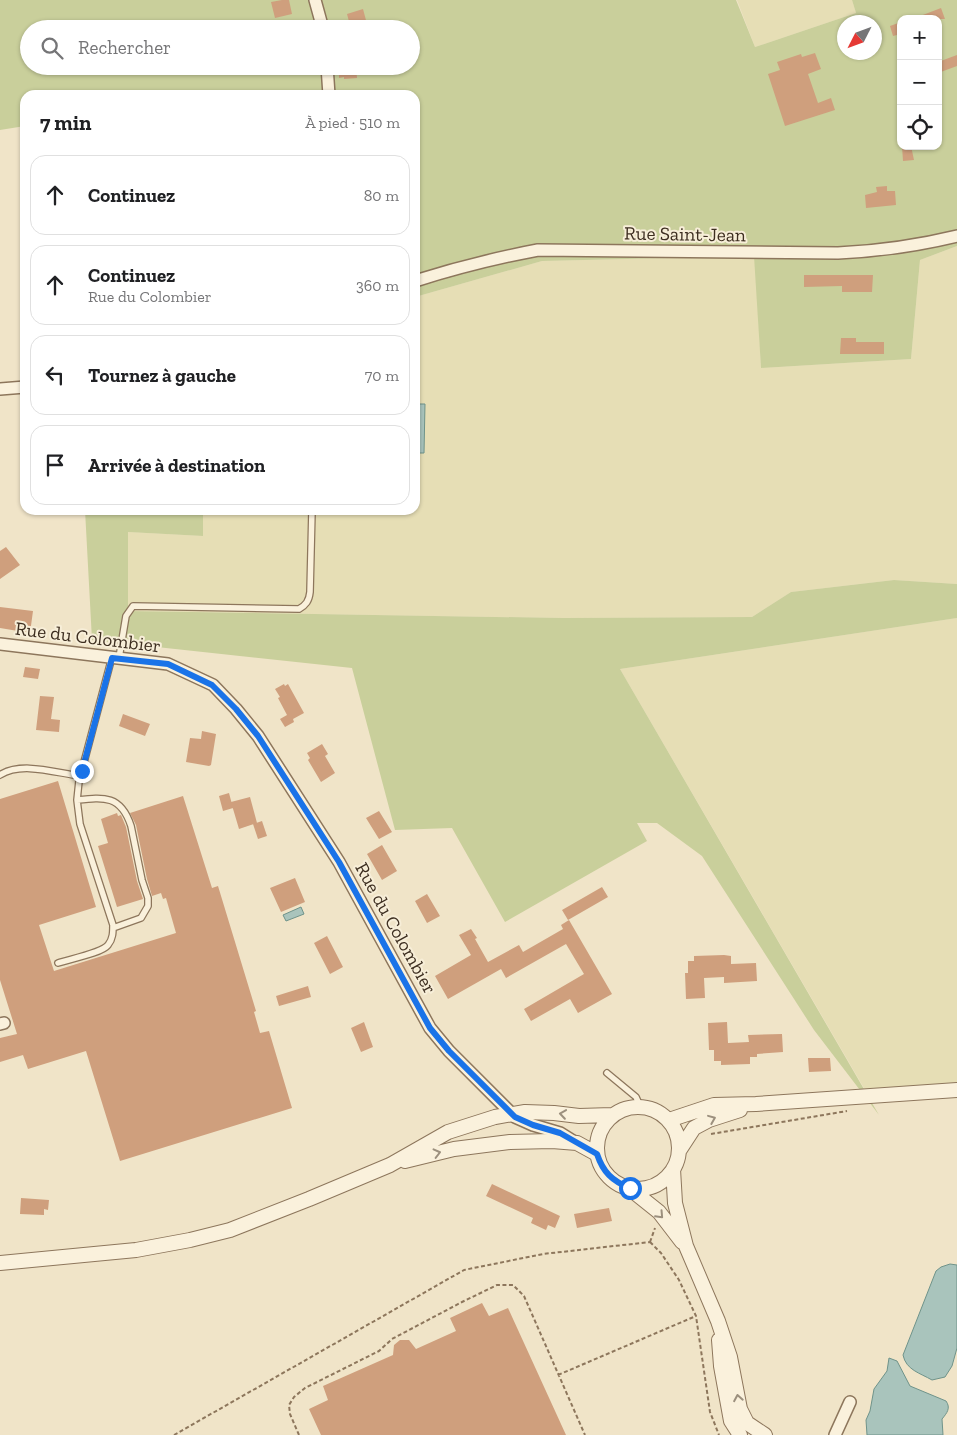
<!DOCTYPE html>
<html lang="fr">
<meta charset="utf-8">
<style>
:root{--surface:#fff;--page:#f2f2f2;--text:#202124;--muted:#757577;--line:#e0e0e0}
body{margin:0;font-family:"Zilla Slab",serif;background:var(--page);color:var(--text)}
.controls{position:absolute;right:15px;top:15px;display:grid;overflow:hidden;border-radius:10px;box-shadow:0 1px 4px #0004}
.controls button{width:45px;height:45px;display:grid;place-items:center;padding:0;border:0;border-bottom:1px solid var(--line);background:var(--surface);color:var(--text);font:25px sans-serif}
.compass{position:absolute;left:837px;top:15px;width:45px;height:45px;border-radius:50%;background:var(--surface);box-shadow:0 1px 4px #0004;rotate:228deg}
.stop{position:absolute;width:15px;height:15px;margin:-11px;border:4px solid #1a73e8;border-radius:50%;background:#fff}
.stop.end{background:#1a73e8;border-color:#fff;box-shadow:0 1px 5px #0008}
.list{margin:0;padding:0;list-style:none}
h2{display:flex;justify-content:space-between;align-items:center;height:65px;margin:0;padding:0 20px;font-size:21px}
h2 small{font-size:16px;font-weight:400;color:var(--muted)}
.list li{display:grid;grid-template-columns:32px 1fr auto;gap:15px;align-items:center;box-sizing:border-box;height:80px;margin:0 10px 10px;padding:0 10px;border:1px solid var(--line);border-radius:15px}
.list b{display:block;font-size:19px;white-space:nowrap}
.list p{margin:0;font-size:16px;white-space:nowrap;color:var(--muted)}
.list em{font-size:16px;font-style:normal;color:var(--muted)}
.icon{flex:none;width:28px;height:28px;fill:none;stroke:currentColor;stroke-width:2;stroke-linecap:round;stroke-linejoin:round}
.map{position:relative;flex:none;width:957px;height:1435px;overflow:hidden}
.search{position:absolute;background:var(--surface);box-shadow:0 1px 4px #0004;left:20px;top:20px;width:400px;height:55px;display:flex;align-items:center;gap:12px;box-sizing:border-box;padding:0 18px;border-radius:28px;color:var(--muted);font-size:19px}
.panel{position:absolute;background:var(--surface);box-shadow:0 1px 4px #0004;left:20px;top:90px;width:400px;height:425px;border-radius:15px}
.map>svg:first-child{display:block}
</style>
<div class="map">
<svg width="957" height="1435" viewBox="0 0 957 1435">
<rect width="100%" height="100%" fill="#f0e4c8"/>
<path fill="#e6deb5" d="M737 0H852L856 13 755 47Z
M957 246V584L894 580 791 592 752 617 564 618 127 611 128 532 203 536V510H415V297L542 261 755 256 761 368 911 359 920 260Z
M957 618V1088L868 1095 620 669Z"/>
<path fill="#c9cf9b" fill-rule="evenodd" d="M0 0H736L755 47 856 13 852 0H957V246L920 260 911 359 761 368 754 256 542 261 415 297V95H25V126L0 130ZM901 19H938V146H901ZM844 22H874V52H844ZM29 29H411V66H29Z
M85 510H203V536L128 532V611L564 618 752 617 791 592 894 580 957 584V618L620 669 879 1115 814 1030 702 856 657 823H637L647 841 505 922 452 828 395 830 352 668 92 640Z"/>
<path fill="#a9c4bc" stroke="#6f938a" d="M415 404H425L424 453H415Z
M301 907 304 914 286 921 283 915Z
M950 1264 957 1265V1348L952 1366 945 1377 932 1380C920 1373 906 1370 903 1355L936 1271 941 1267Z
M889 1358 897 1361 910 1386 946 1401C951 1408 947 1413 942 1419L943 1435H867L866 1420 870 1411 874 1389 887 1371Z"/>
<path fill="#cf9f7d" d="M282 0H289L292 14 275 18 271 2Z
M941 8 945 19H915V18Z
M363 9 367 24 351 29 347 14Z
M901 22V34L893 36 890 26Z
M815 53 821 69 808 74 818 103 831 98 835 110 785 126 768 74 780 70 777 62 801 54 802 57Z
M957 55V66L938 73V62Z
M339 66H356L357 78 344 79V77L339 78Z
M902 146H911L914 160 903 161Z
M887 186V191H895L896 205 866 208 865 195 877 192 876 187Z
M804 275H873L872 292H842V286L804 287Z
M841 338H856V342H884V354H840Z
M6 547 20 565 0 579V551Z
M0 607 33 611 30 633 0 628Z
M25 667 40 669 38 679 23 677Z
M284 684 285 686 288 684 304 713 293 719 294 722 285 727 280 719 287 715 278 698 280 697 275 689Z
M40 696 54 697 51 719 60 720 59 732 36 730Z
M123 714 150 724 145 736 119 726Z
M202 731 216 734 211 765 209 766 186 762 190 738 201 739Z
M322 744 328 754 325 756 335 773 321 782 308 760 310 758 307 753Z
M58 781 96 907 39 925 54 971 176 933 166 898 163 899 161 893 152 896 147 879 136 825 130 813 183 796 212 888 218 886 256 1011 254 1012 260 1033 269 1031 292 1108 120 1161 86 1051 28 1069 23 1055 0 1062V1038L17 1034 0 980V799Z
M229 793 233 808 223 811 219 796Z
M250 797 257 823 239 829 231 802Z
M379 811 392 832 379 839 366 818Z
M117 813 118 816 121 815 126 827 137 881 143 899 117 907 98 846 108 843 101 819Z
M262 821 267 836 258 839 253 824Z
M382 845 397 871 382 880 367 854Z
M295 878 305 902 281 912 270 888Z
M602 887 608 897 568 920 562 910Z
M427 894 440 916 427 923 415 901Z
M569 920 612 994 578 1013 570 999 531 1021 524 1009 584 974 566 944 506 978 501 969 448 999 435 976 471 955 459 935 471 929 477 938 475 939 488 962 519 945 523 952 563 929 561 925Z
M327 936 343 967 330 974 314 943Z
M724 955 731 956V964L756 963 757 981 724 983V977L704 978 705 998 686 999 685 973H688V961H694V956Z
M308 986 311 997 279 1006 276 996Z
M364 1022 373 1047 361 1052 351 1028Z
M727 1022 728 1043 749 1042 748 1035 782 1034 783 1052 757 1054V1057H750V1064L721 1065V1061H714V1050H709L708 1023Z
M808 1058H830L831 1071 809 1072Z
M492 1184 560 1216 555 1228 548 1225 546 1230 531 1223 533 1218 486 1196Z
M21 1198 49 1200 48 1210 44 1209V1215L20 1214Z
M609 1208 612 1221 577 1228 574 1214Z
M482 1303 489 1316 508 1308 566 1435H321L309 1409 328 1400 323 1386 393 1355 394 1345 400 1340H409L416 1349 456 1331 450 1318Z"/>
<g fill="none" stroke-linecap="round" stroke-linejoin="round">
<defs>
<path id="service" d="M119 658 126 616 133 606 299 609C306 605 309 601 310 592L312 510
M0 775C22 761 56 773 80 776
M77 800C104 797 121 795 131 826L142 880 148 898V906L141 918 113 928
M58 963C70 959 102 953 108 945 113 939 113 932 113 925L80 824 77 800 79 781 112 657
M607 1073 636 1097 640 1106"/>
<path id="minor" d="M315 0 323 29
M327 66 329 95
M415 281C456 268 496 258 538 250L838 253C879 251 916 246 957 236
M0 389 25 387
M0 644 168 664 213 685 236 709 258 736 339 862 430 1028 449 1051 515 1117 533 1125 560 1133 576 1143
M0 1024 4 1023
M835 1435 850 1402"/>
<path id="tertiary" d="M597 1148a41 41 0 1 1 82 0a41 41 0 1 1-82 0Z
M669 1120 714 1105 756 1104 957 1090
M679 1151 694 1128 709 1120 740 1110
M405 1161 454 1149 510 1142 552 1141 577 1143 597 1154
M673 1169 675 1203 686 1246 718 1321 730 1357 740 1409 747 1423 765 1435
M629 1188 659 1212 682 1242
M0 1263 136 1250 190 1240 230 1230 309 1199 390 1165 448 1132 495 1117 525 1112 554 1113 579 1116 612 1115
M719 1340 721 1366 731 1421 740 1435"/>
</defs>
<use href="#service" stroke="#8d765c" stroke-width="8"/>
<use href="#minor" stroke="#8d765c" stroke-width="14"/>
<use href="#tertiary" stroke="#8d765c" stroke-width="16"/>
<path stroke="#8d765c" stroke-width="2" stroke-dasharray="4 2.5" stroke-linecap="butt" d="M711 1134 847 1111
M650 1242 661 1253 679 1280 696 1316 710 1412 719 1435
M650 1242 655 1228
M558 1375 696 1316
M174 1435 464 1270 543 1254 650 1242
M299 1435 290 1414 289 1405 294 1397 305 1388 379 1351 392 1339 462 1302 497 1285H513L524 1296 585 1435"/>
<use href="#service" stroke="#faf1dc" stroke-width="5.5"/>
<use href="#minor" stroke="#faf1dc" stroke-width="11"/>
<use href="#tertiary" stroke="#faf1dc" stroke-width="14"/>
</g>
<defs><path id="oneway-chevron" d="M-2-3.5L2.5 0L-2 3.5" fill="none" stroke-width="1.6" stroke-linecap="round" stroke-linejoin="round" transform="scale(1.25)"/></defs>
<g stroke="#9c907e">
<use href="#oneway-chevron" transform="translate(563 1114) rotate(-172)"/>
<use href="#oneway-chevron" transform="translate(712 1119) rotate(-22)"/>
<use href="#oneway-chevron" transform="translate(437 1153) rotate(-14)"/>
<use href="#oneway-chevron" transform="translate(660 1215) rotate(47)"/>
<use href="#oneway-chevron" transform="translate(738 1398) rotate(-100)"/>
</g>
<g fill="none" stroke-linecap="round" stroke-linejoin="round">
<path stroke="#1a73e8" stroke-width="6" d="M82 771 112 658 168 664 212 685 236 709 258 736 339 862 430 1028 449 1051 515 1117 533 1125 560 1133 597 1154C603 1172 612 1181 630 1188"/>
</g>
<g text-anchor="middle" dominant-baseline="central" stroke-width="4" stroke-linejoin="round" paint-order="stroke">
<g font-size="19" fill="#3d2e20" stroke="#f7eed8">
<text transform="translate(685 234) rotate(1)">Rue Saint-Jean</text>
<text transform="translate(88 637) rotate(7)">Rue du Colombier</text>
<text transform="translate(396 928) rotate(61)">Rue du Colombier</text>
</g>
</g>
</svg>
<div class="controls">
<button>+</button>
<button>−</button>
<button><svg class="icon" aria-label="locate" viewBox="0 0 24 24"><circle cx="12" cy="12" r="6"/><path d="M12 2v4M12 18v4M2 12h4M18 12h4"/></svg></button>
</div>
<svg class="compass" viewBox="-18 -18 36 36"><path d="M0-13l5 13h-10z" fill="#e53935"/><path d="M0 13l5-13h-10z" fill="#757577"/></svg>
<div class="stop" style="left:630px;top:1188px"></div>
<div class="stop end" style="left:82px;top:771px"></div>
<div class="search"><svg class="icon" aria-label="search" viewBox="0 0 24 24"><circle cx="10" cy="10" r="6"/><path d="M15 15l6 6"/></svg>Rechercher</div>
<section class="panel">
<h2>7 min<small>À pied · 510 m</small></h2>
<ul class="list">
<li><svg class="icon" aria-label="ahead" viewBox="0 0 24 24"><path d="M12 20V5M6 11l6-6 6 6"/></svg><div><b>Continuez</b></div><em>80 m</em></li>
<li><svg class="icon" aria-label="ahead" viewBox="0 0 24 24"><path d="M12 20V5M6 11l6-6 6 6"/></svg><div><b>Continuez</b><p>Rue du Colombier</p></div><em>360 m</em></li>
<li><svg class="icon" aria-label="left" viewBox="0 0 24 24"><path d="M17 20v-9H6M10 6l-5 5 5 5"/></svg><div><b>Tournez à gauche</b></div><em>70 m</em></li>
<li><svg class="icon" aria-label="arrive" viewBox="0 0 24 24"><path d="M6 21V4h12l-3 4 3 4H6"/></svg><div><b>Arrivée à destination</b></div></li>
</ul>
</section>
</div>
